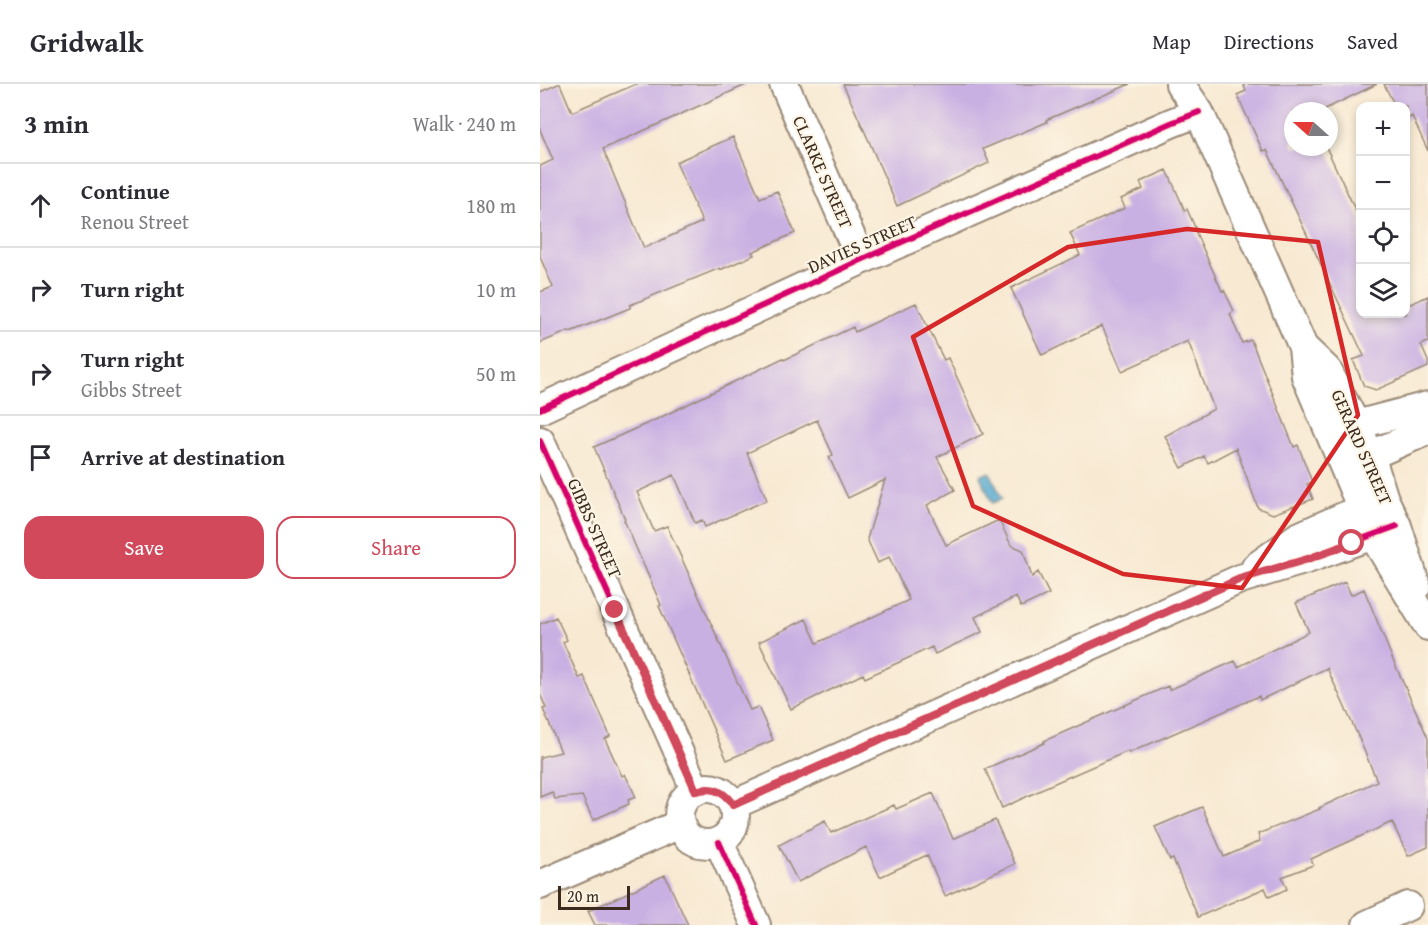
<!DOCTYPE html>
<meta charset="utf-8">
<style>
:root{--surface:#fff;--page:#f7f7f7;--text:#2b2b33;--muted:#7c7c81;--line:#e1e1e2;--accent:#d1495b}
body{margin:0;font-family:"Gentium Book Plus",serif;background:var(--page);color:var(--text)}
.controls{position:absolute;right:18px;top:18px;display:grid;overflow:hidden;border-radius:12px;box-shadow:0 3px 9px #0003}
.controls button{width:54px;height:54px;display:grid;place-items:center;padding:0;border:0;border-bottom:2px solid var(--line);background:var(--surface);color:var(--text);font:30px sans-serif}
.compass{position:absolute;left:744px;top:18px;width:54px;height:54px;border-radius:50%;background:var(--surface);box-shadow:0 3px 9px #0003;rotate:291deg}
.scale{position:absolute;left:18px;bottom:15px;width:72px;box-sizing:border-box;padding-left:6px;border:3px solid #3b2a1e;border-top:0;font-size:16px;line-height:21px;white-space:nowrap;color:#3b2a1e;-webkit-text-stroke:4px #fcf5e5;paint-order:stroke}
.stop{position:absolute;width:18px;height:18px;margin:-14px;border:4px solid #d1495b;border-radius:50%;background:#fff}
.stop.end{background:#d1495b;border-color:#fff;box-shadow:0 2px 6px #0008}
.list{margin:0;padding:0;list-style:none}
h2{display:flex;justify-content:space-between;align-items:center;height:78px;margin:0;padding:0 24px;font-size:26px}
h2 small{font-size:20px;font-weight:400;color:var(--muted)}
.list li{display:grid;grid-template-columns:39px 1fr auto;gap:18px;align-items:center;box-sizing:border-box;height:84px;padding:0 24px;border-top:2px solid var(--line)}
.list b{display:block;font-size:22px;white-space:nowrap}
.list p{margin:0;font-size:20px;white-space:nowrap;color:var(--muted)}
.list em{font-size:20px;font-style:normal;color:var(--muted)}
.actions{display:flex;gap:12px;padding:18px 24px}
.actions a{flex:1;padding:14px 0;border:2px solid var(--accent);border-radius:18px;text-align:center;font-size:21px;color:var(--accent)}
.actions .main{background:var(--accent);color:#fff}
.icon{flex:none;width:33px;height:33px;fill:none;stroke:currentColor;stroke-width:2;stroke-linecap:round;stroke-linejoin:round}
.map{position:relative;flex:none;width:888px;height:841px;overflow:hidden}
header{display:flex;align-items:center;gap:36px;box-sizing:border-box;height:84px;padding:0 30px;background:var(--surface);border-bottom:2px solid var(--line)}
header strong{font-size:28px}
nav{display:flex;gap:33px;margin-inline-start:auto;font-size:21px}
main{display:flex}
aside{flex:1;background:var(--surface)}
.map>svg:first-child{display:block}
</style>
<header>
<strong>Gridwalk</strong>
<nav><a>Map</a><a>Directions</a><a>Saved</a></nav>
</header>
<main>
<aside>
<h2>3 min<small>Walk · 240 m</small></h2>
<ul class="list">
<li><svg class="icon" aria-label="ahead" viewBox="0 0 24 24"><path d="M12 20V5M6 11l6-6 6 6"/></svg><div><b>Continue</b><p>Renou Street</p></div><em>180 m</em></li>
<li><svg class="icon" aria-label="right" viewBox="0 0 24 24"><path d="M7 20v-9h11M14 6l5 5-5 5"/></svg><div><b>Turn right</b></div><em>10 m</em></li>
<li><svg class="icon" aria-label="right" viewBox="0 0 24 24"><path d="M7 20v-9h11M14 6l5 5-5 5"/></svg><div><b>Turn right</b><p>Gibbs Street</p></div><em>50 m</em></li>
<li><svg class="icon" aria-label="arrive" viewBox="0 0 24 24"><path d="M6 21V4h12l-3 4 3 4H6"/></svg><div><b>Arrive at destination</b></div></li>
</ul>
<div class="actions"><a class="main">Save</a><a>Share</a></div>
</aside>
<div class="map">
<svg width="888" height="841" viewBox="0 0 888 841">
<rect width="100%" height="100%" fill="#fcf5e5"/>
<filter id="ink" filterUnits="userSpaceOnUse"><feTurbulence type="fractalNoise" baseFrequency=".0167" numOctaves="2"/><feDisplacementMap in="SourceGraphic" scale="12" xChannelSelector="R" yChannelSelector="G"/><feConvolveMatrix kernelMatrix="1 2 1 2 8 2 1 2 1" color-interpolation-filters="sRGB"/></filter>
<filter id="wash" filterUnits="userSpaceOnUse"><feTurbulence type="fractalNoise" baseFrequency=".008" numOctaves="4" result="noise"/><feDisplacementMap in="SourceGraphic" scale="24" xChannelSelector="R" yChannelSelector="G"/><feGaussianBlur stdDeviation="1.35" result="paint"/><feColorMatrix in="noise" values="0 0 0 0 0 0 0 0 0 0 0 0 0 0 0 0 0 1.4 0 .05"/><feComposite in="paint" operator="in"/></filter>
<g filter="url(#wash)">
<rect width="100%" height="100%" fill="#f8e9d2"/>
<path fill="#53a9cf" stroke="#476a76" stroke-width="1.5" d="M450 388 462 415 452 419 440 392Z"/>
<g id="blocks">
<path fill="#c9b0e3" d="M18 0H20L32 28 96 0H208L63 65 104 164 162 138 136 78 193 53 220 114 237 107 255 149 212 168 214 171 180 186V184L90 221V224L30 248 29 247 0 259V208L13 203 0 173V82L13 76 0 46V8Z
M303 0H590L506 36 507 38 443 65 449 79 357 122 328 55Z
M703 0H837L781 27H753V63H786L820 136V230H866V222L888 212V258L881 261 888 277V283L836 306 824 302 813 276 824 272 727 66 723 67 697 11 706 7Z
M844 0H888V67L872 32 866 36V22H855Z
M627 86 645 127 647 125 657 148 656 149 682 207 684 206 694 227 690 230 702 259 711 256 754 363 758 361 772 398 767 400 773 415 733 430 718 424 696 364 668 379 664 372 642 384 625 352 674 325 648 257 582 287 562 242 502 271 471 204 540 171 530 149 585 124 581 115 603 105 600 98Z
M376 219 404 276 408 274 443 350 397 373 415 406 387 421 406 461 459 436 471 461 483 466 492 493 498 488 509 510 481 523 476 513 435 533 442 548 395 570 392 563 325 594 323 590 251 625 219 558 266 535 277 559 369 516 349 473 338 479 327 455 345 396 308 414 289 373 293 371 277 336 207 369 227 416 165 443 162 436 155 439 134 391 97 408 114 447 127 442 210 626 218 623 233 656 187 676 119 522 121 521 84 436 85 435 54 363 115 336 243 274 244 276 313 243 315 248Z
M805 498 811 511 824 505 853 576 888 654V763L868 772 852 738 771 775 773 781 742 793 747 805 729 813 725 804 658 833 633 775 630 776 615 743 662 723 684 773 720 757 718 750 780 725 779 724 837 697 818 652 787 584 720 616 719 612 589 669 588 667 501 705V706L462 724 445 685 504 659V657L628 602 629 606 695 577 698 583 769 548 756 519Z
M16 533 27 556 23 558 39 594 44 592 70 652 65 655 82 692 85 690 96 713 88 716 89 720 53 736 42 712 15 715 12 708 0 713V673L21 668 3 625 6 624 0 610V540Z
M393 709 413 755 455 736 475 780 405 812 387 771 340 793 326 763 258 798 239 761 285 737 291 749 354 721 356 725Z
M125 791 148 841H55L48 827Z"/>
</g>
</g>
<g filter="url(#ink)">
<use href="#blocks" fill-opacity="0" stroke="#9a8a78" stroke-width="1.5"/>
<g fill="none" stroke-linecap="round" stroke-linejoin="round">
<defs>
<path id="minor" d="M244 0 321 176
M640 0 659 28 763 263 766 292 833 451 888 542
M763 263 787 286 816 341 830 371 844 415 857 442 876 502
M0 325 321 176 631 39 659 28
M799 348 816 341 888 322
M0 357 156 707
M813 379 888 346
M716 483 758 453 839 417
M139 732a28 28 0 1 1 56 0a28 28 0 1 1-56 0Z
M193 721 700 495 767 475 857 442
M179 758 216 841
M0 801 140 740
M827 841 868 822"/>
</defs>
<use href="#minor" stroke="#9a8a78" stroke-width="32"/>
<use href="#minor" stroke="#fff" stroke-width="28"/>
<defs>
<path id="cycleway" d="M0 325 321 176 631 39 659 28
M0 357 156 707
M193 721 700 495 767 475 857 442
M179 758 216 841"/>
</defs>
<use href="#cycleway" stroke="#fcf5e5" stroke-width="10"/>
<use href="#cycleway" stroke="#d6006c" stroke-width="6"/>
</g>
</g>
<g fill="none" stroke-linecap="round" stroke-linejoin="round" filter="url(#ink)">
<path stroke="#d1495b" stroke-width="8" d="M75 526 156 707C172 702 184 707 193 721L700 495 768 475 812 459"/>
</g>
<path fill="none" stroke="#d62828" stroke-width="4.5" stroke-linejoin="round" d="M647 145 778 158 818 331 702 504 583 490 433 422 373 253 528 163Z"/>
<g text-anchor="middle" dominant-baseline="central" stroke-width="4.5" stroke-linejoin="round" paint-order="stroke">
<g font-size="18" fill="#3b2a1e" stroke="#fcf5e5">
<text transform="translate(283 88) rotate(66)">CLARKE STREET</text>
<text transform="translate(322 160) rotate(-24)">DAVIES STREET</text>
<text transform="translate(822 363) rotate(66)">GERARD STREET</text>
<text transform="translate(55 444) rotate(66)">GIBBS STREET</text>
</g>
</g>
</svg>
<div class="controls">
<button>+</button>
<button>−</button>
<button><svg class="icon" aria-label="locate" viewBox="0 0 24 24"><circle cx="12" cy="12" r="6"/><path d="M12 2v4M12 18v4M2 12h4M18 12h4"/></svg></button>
<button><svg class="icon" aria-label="layers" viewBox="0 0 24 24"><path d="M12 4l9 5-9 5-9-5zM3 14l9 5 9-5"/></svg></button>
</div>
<svg class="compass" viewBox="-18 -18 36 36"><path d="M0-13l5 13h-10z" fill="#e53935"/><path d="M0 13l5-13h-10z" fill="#7c7c81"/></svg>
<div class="scale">20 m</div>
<div class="stop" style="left:812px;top:459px"></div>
<div class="stop end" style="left:75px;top:526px"></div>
</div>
</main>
